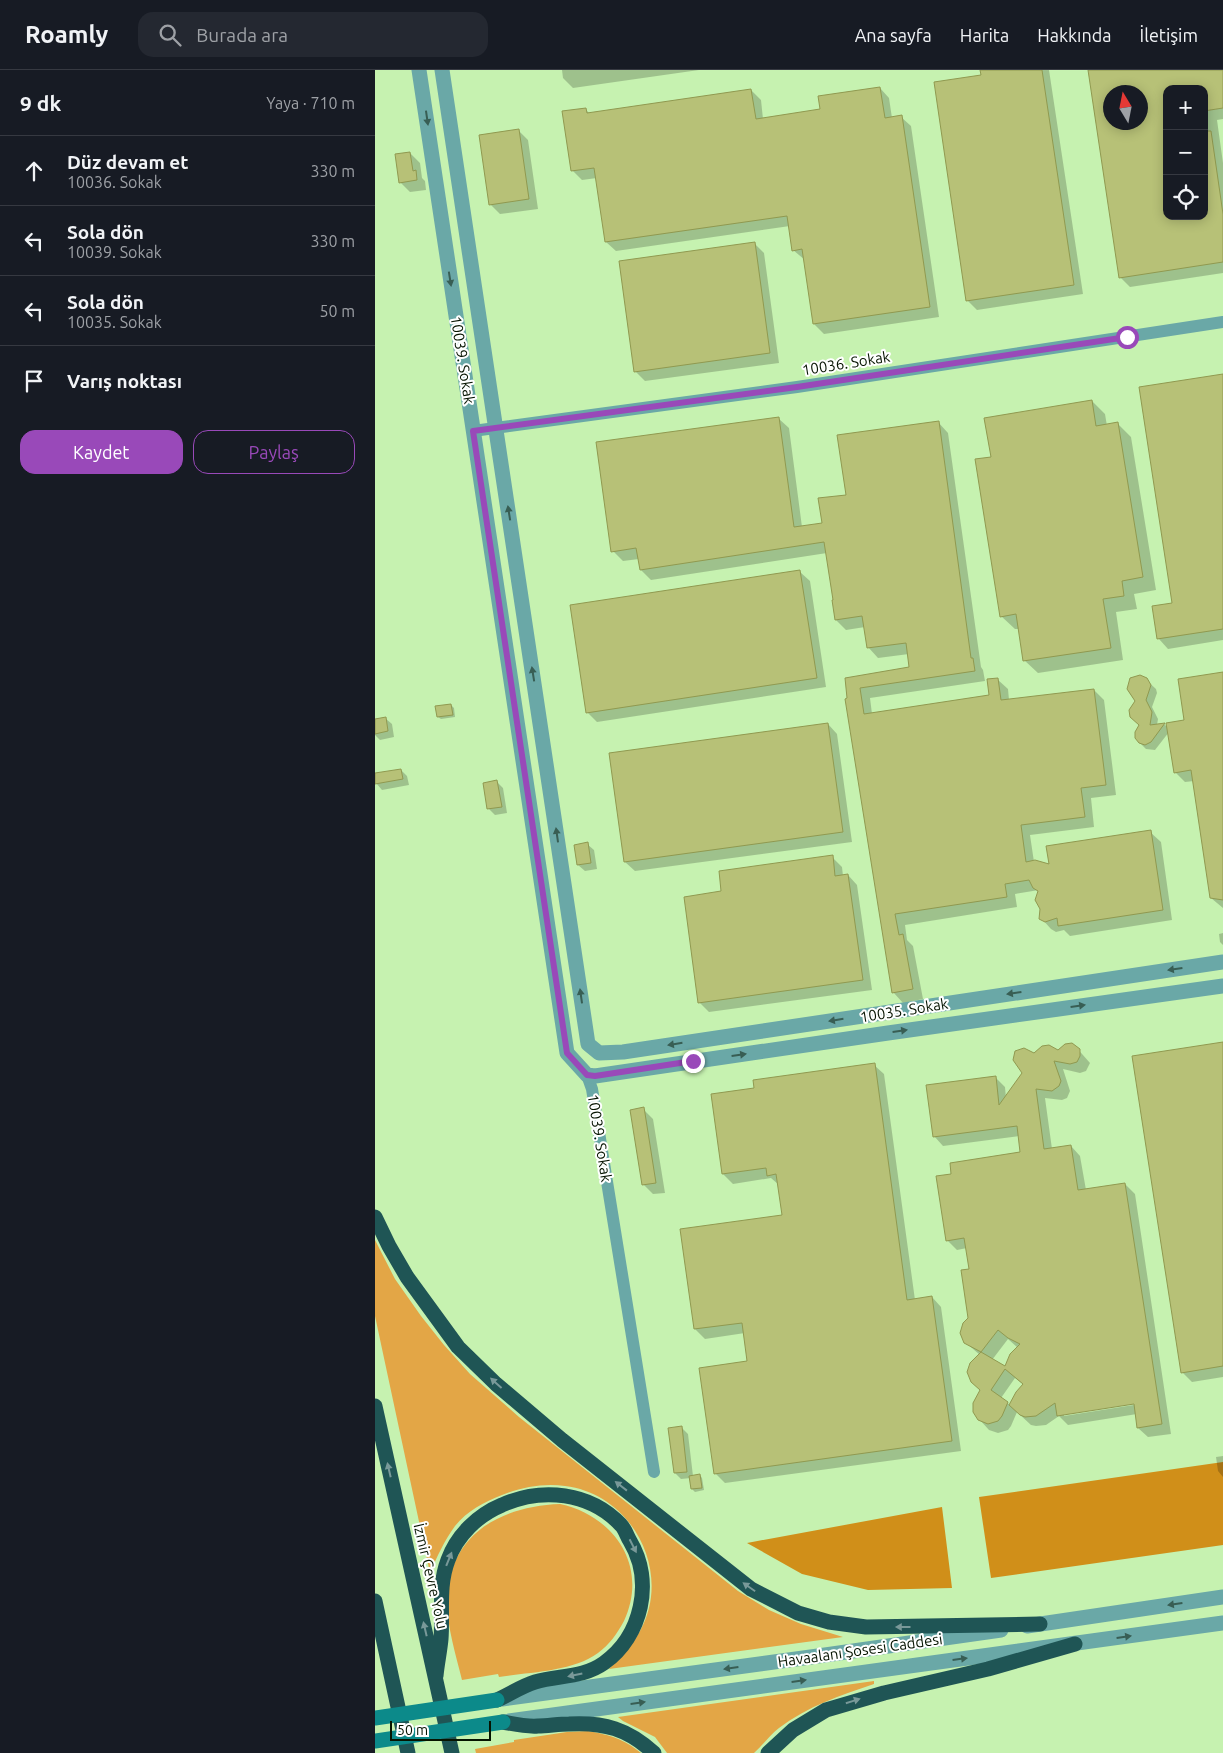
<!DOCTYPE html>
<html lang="tr">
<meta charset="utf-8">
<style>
:root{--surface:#171b24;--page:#242831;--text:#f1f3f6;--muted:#9ea1a6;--line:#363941;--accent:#9949b9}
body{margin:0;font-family:Ubuntu,sans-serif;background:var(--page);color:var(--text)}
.controls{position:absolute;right:15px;top:15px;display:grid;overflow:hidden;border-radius:10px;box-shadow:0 2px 12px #0003}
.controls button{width:45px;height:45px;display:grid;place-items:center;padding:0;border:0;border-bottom:1px solid var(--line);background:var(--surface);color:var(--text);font:25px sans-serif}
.compass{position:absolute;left:728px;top:15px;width:45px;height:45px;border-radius:50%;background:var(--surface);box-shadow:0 2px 12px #0003;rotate:350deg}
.scale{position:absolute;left:15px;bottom:12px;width:101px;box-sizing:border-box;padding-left:5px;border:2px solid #061400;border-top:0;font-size:14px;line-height:18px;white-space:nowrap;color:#061400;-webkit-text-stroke:4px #fff;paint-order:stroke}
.stop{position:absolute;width:15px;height:15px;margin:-11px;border:4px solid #9949b9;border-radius:50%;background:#fff}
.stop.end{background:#9949b9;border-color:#fff;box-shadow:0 1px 5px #0008}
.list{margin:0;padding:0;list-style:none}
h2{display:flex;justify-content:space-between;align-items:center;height:65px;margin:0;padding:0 20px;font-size:21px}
h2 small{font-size:16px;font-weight:400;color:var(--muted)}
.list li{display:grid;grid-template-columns:32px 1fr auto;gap:15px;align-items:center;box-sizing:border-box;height:70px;padding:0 20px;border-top:1px solid var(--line)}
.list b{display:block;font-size:19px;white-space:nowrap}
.list p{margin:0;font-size:16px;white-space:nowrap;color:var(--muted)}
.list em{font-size:16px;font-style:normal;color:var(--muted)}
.actions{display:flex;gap:10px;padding:15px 20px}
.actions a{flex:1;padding:11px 0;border:1px solid var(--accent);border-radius:15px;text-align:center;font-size:18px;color:var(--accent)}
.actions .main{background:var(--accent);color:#fff}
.icon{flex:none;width:28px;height:28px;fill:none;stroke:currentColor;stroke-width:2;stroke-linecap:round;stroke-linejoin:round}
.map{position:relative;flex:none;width:848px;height:1683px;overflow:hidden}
header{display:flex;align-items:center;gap:30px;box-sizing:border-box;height:70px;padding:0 25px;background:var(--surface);border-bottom:1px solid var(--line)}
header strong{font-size:24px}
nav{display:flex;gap:28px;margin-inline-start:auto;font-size:18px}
.search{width:350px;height:45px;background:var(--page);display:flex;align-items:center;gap:12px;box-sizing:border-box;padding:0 18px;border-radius:15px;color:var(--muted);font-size:19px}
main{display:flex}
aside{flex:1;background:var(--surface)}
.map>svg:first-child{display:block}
</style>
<header>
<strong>Roamly</strong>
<div class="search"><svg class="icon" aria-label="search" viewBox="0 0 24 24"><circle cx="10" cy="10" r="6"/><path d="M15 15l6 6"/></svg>Burada ara</div>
<nav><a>Ana sayfa</a><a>Harita</a><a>Hakkında</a><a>İletişim</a></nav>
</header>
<main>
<aside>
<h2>9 dk<small>Yaya · 710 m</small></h2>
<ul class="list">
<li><svg class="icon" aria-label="ahead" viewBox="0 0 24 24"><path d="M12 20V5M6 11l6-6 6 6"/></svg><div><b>Düz devam et</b><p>10036. Sokak</p></div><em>330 m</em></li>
<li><svg class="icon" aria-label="left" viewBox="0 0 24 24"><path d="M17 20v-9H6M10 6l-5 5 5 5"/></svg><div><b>Sola dön</b><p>10039. Sokak</p></div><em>330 m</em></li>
<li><svg class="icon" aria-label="left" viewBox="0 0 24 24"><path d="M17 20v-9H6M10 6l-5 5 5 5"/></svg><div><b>Sola dön</b><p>10035. Sokak</p></div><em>50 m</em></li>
<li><svg class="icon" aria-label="arrive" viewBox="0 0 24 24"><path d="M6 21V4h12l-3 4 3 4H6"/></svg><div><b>Varış noktası</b></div></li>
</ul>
<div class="actions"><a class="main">Kaydet</a><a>Paylaş</a></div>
</aside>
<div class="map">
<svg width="848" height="1683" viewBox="0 0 848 1683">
<rect width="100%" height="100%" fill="#c6f2b0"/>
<path fill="#e3a646" d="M0 1170 20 1209 46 1246 69 1275 95 1304 144 1347 363 1521 394 1540 426 1554 468 1567 234 1599C245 1587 257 1576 265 1561 298 1502 257 1424 190 1416 169 1413 147 1417 127 1425 109 1432 92 1441 80 1456 69 1471 62 1487 55 1503L0 1246Z
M185 1434C240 1446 274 1497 249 1551 242 1564 234 1575 223 1583 197 1602 154 1602 124 1607L123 1604 87 1610C80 1581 69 1548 73 1519 80 1459 132 1436 185 1434Z
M499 1611V1614C466 1625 433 1636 404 1658 395 1665 388 1675 379 1683H292L280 1667 248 1651 243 1647Z
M213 1661C235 1665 249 1669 266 1683H101L100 1679 139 1672V1670L192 1662Z"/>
<path fill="#d08f19" d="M848 1392V1475L616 1508 604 1427Z
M567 1437 577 1518 493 1520 427 1504 372 1473Z"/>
<path fill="#0003" fill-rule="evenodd" d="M187 0H324L198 18 188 8Z
M606 0H674L708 224 602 240 592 230Z
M714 0H848V49L842 50 848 93V203L755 217 745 207ZM792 19H829V146H792ZM736 22H766V52H736Z
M505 18 514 28 517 48 526 47 536 56 564 247 449 264 439 254 430 190 418 180 415 156 241 181 231 172 222 108 207 110 197 100 210 39 215 44 376 20 386 30 388 49 446 40Z
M143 60 153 70 163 139 125 144 115 134Z
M35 83 45 93 47 108 50 111 51 120 35 122 25 112Z
M379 173 389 183 404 293 270 311 260 301Z
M848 305V570L793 579 784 569 798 534Z
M717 331 730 344 732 356 743 354 756 367 781 520 759 524 762 539 741 542 748 590 663 603 649 590 645 559H640L626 546 617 388Z
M403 348 414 358 427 457 448 454 472 426 563 352 573 363 606 597 608 600 610 611 495 628 497 644 615 626 622 609 633 619 634 630 719 620 729 630 741 725 716 728 719 757 655 765 659 792 675 795 775 762 786 772 797 850 695 866 689 860 681 862 676 859 666 848 664 820 640 824 642 837 530 855 532 870 538 876 548 929 528 933 518 922 471 609 536 598 534 584 503 588 493 577 490 557 471 560 461 550 460 531 452 483 276 510 266 500 264 489 248 491 238 481Z
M425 502 435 511 451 617 222 652 212 642Z
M848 603V838L836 828 819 711 810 712 800 702 794 662 780 680 771 679 765 673V655L761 631 754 622V612L758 607H768L781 619 782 623 777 637 783 649 782 655 789 654 793 658 810 651Z
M76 635 79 638 80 647 66 649 63 647Z
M10 648 17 654 19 667 5 670 0 665V650Z
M453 654 462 664 477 772 260 801 250 792Z
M26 700 32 706 34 715 7 720 1 713 0 704Z
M122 712 128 718 132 743 120 745 114 739Z
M212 774 219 780 222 799 210 801 203 795 200 776Z
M457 787 467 797 468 806 473 805 482 815 497 920 334 942 324 932 348 822Z
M848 863V875L845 872 844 864Z
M848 973V1307L817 1312 807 1302Z
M700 976 715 993 711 1001 705 1003 688 999 695 1021 692 1028 687 1030 670 1028 677 1079 696 1076 705 1086 711 1120 750 1114 760 1124 796 1364 773 1367 763 1358 762 1344 693 1355 684 1346 671 1355 661 1356 656 1355 642 1342 636 1356 633 1360 623 1363 614 1360 604 1349 606 1321 605 1285 590 1272 594 1248 595 1200 592 1178 582 1180 572 1170 578 1105 646 1083 644 1066 568 1076 559 1066 620 1007 630 1017 631 1028 649 1003 659 984 683 982ZM633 1269 643 1278 630 1297 617 1290ZM640 1308 649 1315 635 1335 626 1328ZM765 1332V1334L689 1346V1344Z
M499 995 509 1004 540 1230 557 1227 566 1237 586 1381 350 1413 340 1403 374 1292 370 1263 330 1269 320 1259 408 1146 404 1115 396 1108 358 1114 348 1104 381 1019Z
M268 1039 278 1049 290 1123 278 1124 268 1114Z
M306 1357 313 1364 318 1406 325 1405 327 1408 329 1420 320 1422 317 1419 316 1408 306 1409 300 1403Z
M848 1386V1407L843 1401 841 1387Z"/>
<path fill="#b7c177" stroke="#909950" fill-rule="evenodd" d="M605 0H667L699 215 591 231 559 12 606 5Z
M713 0H848V38L829 41V19H792V146H829V61H836L848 144V192L744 208ZM736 22H766V52H736Z
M505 17 510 48 527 45 555 237 438 254 427 179 417 181 412 146 230 172 219 98 196 101 187 41 211 38 212 43 376 19 381 49 445 39 443 26Z
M144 59 154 129 114 135 104 65Z
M35 82 38 101 41 100 42 110 24 113 20 84Z
M380 172 395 283 259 302 244 191Z
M848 304V559L782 569 777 536 797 533 764 317Z
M717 330 721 356 743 352 768 507 747 511 749 526 728 529 736 578 648 591 641 544 625 547 600 389 616 387 609 348Z
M404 347 419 457 447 453 443 428 471 425 462 365 564 351 596 588H598L600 601 485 618 489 644 614 625 612 609 623 608 626 630 719 619 731 715 706 718 710 747 646 755 651 792 660 790 674 794 671 776 776 760 788 840 683 856 682 848 670 852 664 849 665 839 660 830 663 821 658 818 654 810 630 814 632 827 520 844 524 865 528 864 538 919 517 923 470 629 472 628 470 608 534 597 531 573 492 578 487 546 460 550 457 530H458L449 472 265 500 261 478 236 482 221 372Z
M425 500 442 608 211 643 195 535Z
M848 602V830L835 828 816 700 799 703 791 653 809 650 803 609Z
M765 605 772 608 776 615 771 630 777 642 775 655 790 653 776 672 770 675 764 673 760 668V662L764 655 755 647 754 640 760 631 752 619 755 608Z
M76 634 78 645 62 647 60 636Z
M11 647 13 661 0 664V649Z
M453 653 468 762 249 792 234 683Z
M26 699 28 709 0 714V703Z
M122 710 127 737 112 739 108 713Z
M213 772 216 793 202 795 199 775Z
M458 785 460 806 473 804 488 910 323 933 309 827 346 821 344 801Z
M848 972V1296L806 1303 757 986Z
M697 973 705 979V986L702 992 695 994 679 991 686 1011 684 1016 677 1021 661 1019 669 1079 696 1075 703 1120 750 1113 787 1354 762 1358 759 1334 682 1346 680 1333 661 1346 650 1347 645 1345 634 1335 641 1322 648 1314 630 1299 616 1320 633 1332 627 1346 623 1351 613 1354 603 1350 598 1342V1333L605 1320 596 1312 592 1302 595 1293 606 1282 589 1273 585 1263 588 1253 593 1248 586 1200 594 1199 589 1168 571 1171 561 1106 576 1104 575 1093 645 1082 642 1056 558 1067 551 1015 621 1006 624 1035 647 1003 638 990 640 981 649 978 659 983 667 976 674 975 683 980 690 974ZM623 1260 633 1268 645 1274 635 1284 630 1296 606 1282Z
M500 993 532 1230 557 1226 577 1371 339 1404 324 1298 372 1291 367 1253 319 1259 305 1159 407 1145 401 1104 392 1106 391 1098 347 1104 336 1024 379 1018 378 1010Z
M269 1037 281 1113 267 1115 255 1040Z
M307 1356 312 1402 299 1403 293 1358Z
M325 1404 327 1418 316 1419 314 1406Z"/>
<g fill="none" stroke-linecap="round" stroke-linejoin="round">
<path stroke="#6aa8a7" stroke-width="12" d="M98 361 422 317 848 252
M212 1005 217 1019 279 1402"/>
<path stroke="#6aa8a7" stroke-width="15" d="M44 0 192 983 212 1005 220 1006 513 963 848 916
M67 0 213 974 224 983 248 982 848 892
M652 1556 848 1527
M127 1629 443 1586 626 1560
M134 1651 848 1553"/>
<path stroke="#1f5555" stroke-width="15" d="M0 1147 14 1176 32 1207 83 1277 121 1314 187 1370 376 1519 423 1543 454 1552 491 1557 665 1554
M0 1336 77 1683
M0 1531 33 1683
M61 1606C62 1594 65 1581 66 1569 68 1542 63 1516 73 1490 82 1465 103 1445 127 1435 167 1417 215 1422 246 1455 250 1459 252 1466 255 1471 279 1511 267 1566 229 1593 208 1608 184 1605 160 1612 147 1616 135 1624 122 1630
M128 1652C139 1654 151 1657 163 1656 173 1656 183 1654 194 1654 229 1652 253 1659 279 1683
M393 1683 418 1660 451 1640 509 1623 613 1599 700 1574"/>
<path stroke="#0c8a8a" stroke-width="15" d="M0 1648 122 1630
M0 1671 128 1652"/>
</g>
<defs><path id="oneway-solid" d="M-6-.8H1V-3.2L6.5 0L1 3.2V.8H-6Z" transform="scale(1.25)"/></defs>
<g fill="#385e54">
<use href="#oneway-solid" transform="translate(52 48) rotate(82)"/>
<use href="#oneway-solid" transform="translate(75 209) rotate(81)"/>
<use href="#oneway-solid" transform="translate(134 443) rotate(-99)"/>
<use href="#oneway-solid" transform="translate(158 604) rotate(-99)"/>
<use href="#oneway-solid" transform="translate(182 765) rotate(-98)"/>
<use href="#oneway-solid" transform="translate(800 899) rotate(172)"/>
<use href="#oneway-solid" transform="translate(639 923) rotate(172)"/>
<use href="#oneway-solid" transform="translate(206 926) rotate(-98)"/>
<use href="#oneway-solid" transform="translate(703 936) rotate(-8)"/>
<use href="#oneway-solid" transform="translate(461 950) rotate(171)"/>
<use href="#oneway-solid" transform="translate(525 961) rotate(-8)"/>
<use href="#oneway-solid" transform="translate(300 974) rotate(171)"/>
<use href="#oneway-solid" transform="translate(364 985) rotate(-8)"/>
<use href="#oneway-solid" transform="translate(800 1534) rotate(172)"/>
<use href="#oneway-solid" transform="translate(749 1567) rotate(-8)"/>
<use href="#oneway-solid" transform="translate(585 1589) rotate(-7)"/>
<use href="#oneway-solid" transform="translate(356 1598) rotate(172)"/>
<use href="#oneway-solid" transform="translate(424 1611) rotate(-8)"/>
<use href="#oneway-solid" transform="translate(263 1633) rotate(-8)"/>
</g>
<g fill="#799999">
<use href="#oneway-solid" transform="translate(121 1313) rotate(-138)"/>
<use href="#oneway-solid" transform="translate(14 1400) rotate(-103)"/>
<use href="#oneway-solid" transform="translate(246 1416) rotate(-142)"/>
<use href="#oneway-solid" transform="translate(258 1476) rotate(63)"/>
<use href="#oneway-solid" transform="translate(74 1489) rotate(-68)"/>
<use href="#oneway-solid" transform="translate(374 1517) rotate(-145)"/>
<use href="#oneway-solid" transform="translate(528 1557) rotate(180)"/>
<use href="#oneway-solid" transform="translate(50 1559) rotate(-103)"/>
<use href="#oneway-solid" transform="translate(200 1605) rotate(168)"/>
<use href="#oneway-solid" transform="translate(478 1631) rotate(-17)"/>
</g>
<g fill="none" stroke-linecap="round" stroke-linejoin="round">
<path stroke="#9949b9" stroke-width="6" d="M318 991 220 1006 212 1005 192 983 98 361 422 317 752 267"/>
</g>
<g text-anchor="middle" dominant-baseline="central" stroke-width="4" stroke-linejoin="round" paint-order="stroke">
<g font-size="15" fill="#061400" stroke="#fff">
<text transform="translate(88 290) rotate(81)">10039. Sokak</text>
<text transform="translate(471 293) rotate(-9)">10036. Sokak</text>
<text transform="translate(529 940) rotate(-9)">10035. Sokak</text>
<text transform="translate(225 1068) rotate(81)">10039. Sokak</text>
<text transform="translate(56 1506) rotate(77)">İzmir Çevre Yolu</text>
<text transform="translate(485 1580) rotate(-8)">Havaalanı Şosesi Caddesi</text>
</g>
</g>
</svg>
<div class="controls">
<button>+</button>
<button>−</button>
<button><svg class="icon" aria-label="locate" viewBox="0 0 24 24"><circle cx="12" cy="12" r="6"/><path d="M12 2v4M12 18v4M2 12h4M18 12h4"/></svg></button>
</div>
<svg class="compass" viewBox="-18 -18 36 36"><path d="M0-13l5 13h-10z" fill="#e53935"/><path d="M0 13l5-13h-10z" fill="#9ea1a6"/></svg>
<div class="scale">50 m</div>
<div class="stop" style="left:752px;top:267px"></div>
<div class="stop end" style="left:318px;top:991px"></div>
</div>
</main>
